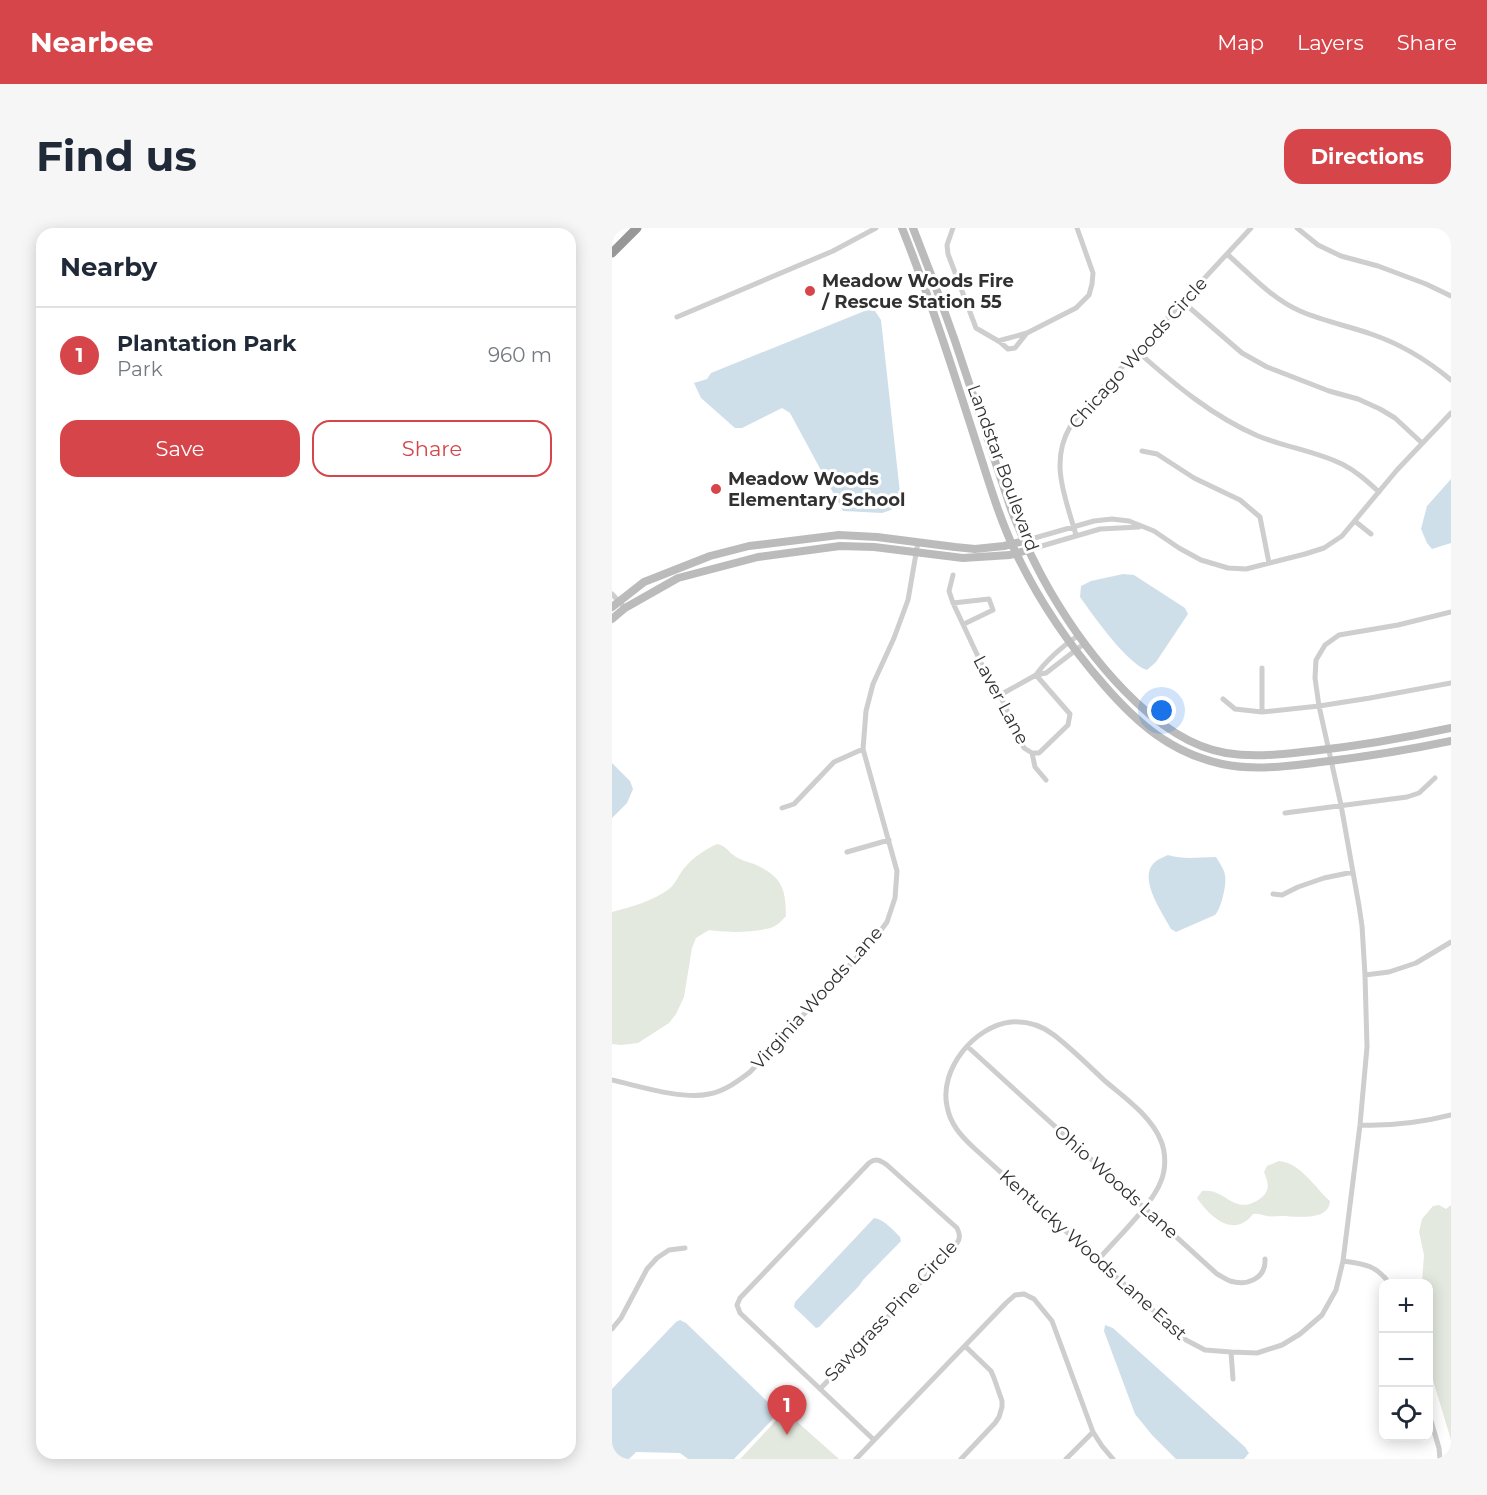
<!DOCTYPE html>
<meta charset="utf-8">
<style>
:root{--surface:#fff;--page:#f6f6f7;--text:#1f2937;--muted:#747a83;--line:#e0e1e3;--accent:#d6454a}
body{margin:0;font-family:Montserrat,sans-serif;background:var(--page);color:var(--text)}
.controls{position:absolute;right:18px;bottom:18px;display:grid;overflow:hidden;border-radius:12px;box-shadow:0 3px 15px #0003}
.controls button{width:54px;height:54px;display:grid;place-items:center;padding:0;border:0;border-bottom:2px solid var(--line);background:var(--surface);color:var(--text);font:30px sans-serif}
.you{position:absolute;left:550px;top:483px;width:21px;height:21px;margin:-15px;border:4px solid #fff;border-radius:50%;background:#1a73e8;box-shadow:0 0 0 9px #1a73e833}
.badge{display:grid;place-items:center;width:39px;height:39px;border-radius:50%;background:var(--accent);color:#fff;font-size:20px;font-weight:700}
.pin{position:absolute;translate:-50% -50px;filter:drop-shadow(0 2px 3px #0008)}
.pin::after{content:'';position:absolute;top:32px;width:21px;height:18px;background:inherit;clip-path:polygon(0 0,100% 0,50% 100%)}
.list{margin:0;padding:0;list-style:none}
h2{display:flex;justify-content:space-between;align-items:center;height:78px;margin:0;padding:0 24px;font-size:26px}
h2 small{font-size:20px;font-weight:400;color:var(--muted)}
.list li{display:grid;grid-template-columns:39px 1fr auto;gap:18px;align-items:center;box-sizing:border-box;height:96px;padding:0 24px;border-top:2px solid var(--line)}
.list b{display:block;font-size:22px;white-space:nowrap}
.list p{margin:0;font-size:20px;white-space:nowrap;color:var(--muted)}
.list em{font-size:20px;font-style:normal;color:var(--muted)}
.actions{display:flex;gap:12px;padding:18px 24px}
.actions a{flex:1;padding:14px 0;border:2px solid var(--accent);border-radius:18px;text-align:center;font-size:21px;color:var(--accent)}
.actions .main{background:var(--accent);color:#fff}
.icon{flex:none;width:33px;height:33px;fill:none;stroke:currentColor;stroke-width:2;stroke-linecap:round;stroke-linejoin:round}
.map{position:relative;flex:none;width:839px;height:1231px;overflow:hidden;border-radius:18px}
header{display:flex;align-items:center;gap:36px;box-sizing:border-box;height:84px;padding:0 30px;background:var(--accent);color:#fff}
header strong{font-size:28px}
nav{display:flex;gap:33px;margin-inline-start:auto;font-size:21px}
.intro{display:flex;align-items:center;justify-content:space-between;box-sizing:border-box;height:144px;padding:0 36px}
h1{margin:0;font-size:42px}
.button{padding:15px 27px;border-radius:18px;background:var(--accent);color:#fff;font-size:21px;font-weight:700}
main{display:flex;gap:36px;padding:0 36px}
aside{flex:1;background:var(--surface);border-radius:18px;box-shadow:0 3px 15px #0003}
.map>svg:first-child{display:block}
</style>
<header>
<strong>Nearbee</strong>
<nav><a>Map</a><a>Layers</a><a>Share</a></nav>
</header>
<div class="intro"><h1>Find us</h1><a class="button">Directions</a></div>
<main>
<aside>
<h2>Nearby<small></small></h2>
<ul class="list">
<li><span class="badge">1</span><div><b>Plantation Park</b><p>Park</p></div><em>960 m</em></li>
</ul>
<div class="actions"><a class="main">Save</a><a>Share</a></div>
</aside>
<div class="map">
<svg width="839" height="1231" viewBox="0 0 839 1231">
<rect width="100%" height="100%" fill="#fff"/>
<path fill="#e3e9de" d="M105 616C115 618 116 624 124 629 129 632 136 634 142 636 169 648 174 659 174 688 171 691 167 696 163 698 149 705 113 705 97 702L84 710 80 720 72 769 64 786 57 795 26 815 9 817 0 816V684C19 679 41 673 57 661 62 657 65 651 68 646 77 632 90 623 105 616Z
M667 933C689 935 703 960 718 973 717 994 683 988 669 988 664 988 659 989 655 988 649 987 647 985 641 986 622 1011 598 989 585 970L590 963C614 959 622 990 649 970 659 962 656 954 652 944L655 938Z
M827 977 834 981 839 977V1212L817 1139 816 1056 810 1055 812 1027 807 1004 810 991 821 978Z
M173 1183 227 1231H128Z"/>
<path fill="#cfdfea" d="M255 82 263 83 269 92 289 274 279 282 270 285 231 283 178 185 170 180 130 200H123L89 170 82 155 95 151 99 145Z
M839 251V315L820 321 815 315 809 301 815 278Z
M511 346 522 347 573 380 576 386 544 434 535 442C515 436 481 387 468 369L469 358 479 353Z
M0 535 18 553 21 561 15 575 0 590Z
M556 627C573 632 586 629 604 629 607 634 612 641 613 647 615 656 609 681 603 687L564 704 559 701C550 684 525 650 543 634 546 631 552 629 556 627Z
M262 990C273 992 281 1002 288 1009L289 1013 251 1052 247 1058 207 1099 204 1100 182 1079 183 1074Z
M68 1092 74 1095 161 1179 164 1185 159 1193 122 1231H76L68 1225 24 1224 17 1231H0V1161L64 1094Z
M493 1097 501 1100 633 1219 637 1225 632 1231H564L540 1207 523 1186 492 1103Z"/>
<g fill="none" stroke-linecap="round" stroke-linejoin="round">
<path stroke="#cecece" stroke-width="5" d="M341 0 335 17 336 26 364 100 388 114 396 121 403 120 415 105 464 80 477 67 480 56 481 45 465 0
M685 0 706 17 729 28 766 38 814 56 839 68
M615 26C638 46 660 71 688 83 711 93 736 98 759 106 789 116 815 132 839 152
M571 74 630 125 655 139 717 163 746 171 768 181 783 190 810 215
M65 89 221 23 264 0
M386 113 415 105
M525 123C562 156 600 188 646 208 673 219 703 223 730 236 744 243 755 253 767 264
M530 223 545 226 582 250 628 272 648 289 657 335
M744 294 759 306
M464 307C454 271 437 235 458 199 462 191 470 184 475 177L639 0
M412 313 482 293 500 291 517 293 542 303 567 320 589 332 616 340 634 341 693 326 712 320 730 308 785 242 839 185
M416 322 488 301 527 299
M341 347 337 363 341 375 370 437 388 467 412 520 420 525H427L456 497 458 486 424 447
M0 366 13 380
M341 375 377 371 381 382 352 396
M650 440V484
M424 447C435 431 451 418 467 407
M388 467 424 447 434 445 473 415
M611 471 623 481 650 484 707 478 758 470 839 455
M420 525 423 539 434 552
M170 580 182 576 222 534 251 521
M673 585 795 569 807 565 823 550
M235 624 277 612
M661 666 670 667 686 659 712 650 741 644
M753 747 777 744 804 735 839 714
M356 819 605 1046C609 1048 613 1051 618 1053 635 1058 654 1051 653 1031
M0 852C27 858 70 872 97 866 113 863 126 853 138 844L264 709 275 694 283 670 285 643 251 521 254 483 261 456 282 410 296 372 306 314
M748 897C780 898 808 895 839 887
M486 1032C503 1012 541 976 549 953 554 941 554 925 549 913 539 888 513 870 493 853 476 837 460 821 442 807 429 797 415 793 399 794 362 798 327 842 335 878 338 896 349 908 362 920L574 1112 593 1122 619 1124 645 1125 670 1117 688 1106 710 1087 724 1062 731 1033 748 897 755 819 753 747 750 698 747 678 729 577 707 478 703 450 704 432 713 417 727 407 786 397 839 384
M731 1033C753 1036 764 1037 778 1056
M0 1101 9 1090 35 1041 45 1030 57 1022 73 1020
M619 1124 621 1151
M208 1161 342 1019C348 1012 349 1008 345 1000L275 937C268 932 264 930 257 935L128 1070 125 1077 128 1085 262 1212
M816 1183 827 1220 828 1231
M244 1231 394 1075 403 1067 412 1066 422 1071 440 1093 481 1204 490 1218 501 1231
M349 1231 383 1195 387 1189 390 1179V1173L382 1150 379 1143 353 1118
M454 1231 481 1204"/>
<path stroke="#bbb" stroke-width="8" d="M290 0C318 70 341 142 364 214 376 251 387 290 404 325 427 373 457 417 492 457 525 495 559 525 610 536 643 543 677 538 709 534 753 529 796 522 839 513
M301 0 323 57 343 113 399 281C410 309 423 337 438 363 473 423 541 513 614 525 644 530 670 526 700 523 747 518 793 510 839 500
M0 379 32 354 98 328 137 318 227 307 265 309 343 319 363 321 392 318 412 313
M0 391 13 380 66 350 146 329 228 318 262 319 351 330 398 327 416 322"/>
<path stroke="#989898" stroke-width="9" d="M0 25 25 0"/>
</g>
<g fill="#d6454a" stroke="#fff" stroke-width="2">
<circle cx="198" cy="63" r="6"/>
<circle cx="104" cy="261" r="6"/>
</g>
<g text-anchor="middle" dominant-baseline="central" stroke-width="6" stroke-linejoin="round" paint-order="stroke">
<g font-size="18" font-weight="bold" fill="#313131" stroke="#fff" text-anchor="start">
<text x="210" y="53">Meadow Woods Fire<tspan x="210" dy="21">/ Rescue Station 55</tspan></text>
<text x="116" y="251">Meadow Woods<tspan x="116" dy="21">Elementary School</tspan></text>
</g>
<g font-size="18" fill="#313131" stroke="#fff">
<text transform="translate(526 125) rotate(-48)">Chicago Woods Circle</text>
<text transform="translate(391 240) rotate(70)">Landstar Boulevard</text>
<text transform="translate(389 472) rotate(62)">Laver Lane</text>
<text transform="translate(205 770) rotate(-48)">Virginia Woods Lane</text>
<text transform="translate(504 954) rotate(42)">Ohio Woods Lane</text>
<text transform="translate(481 1027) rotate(42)">Kentucky Woods Lane East</text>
<text transform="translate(279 1083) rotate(-47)">Sawgrass Pine Circle</text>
</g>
</g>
</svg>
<div class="controls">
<button>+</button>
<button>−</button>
<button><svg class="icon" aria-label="locate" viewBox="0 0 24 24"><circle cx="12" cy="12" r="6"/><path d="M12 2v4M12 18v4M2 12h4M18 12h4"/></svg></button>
</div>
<div class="you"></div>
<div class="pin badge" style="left:175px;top:1207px">1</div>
</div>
</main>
